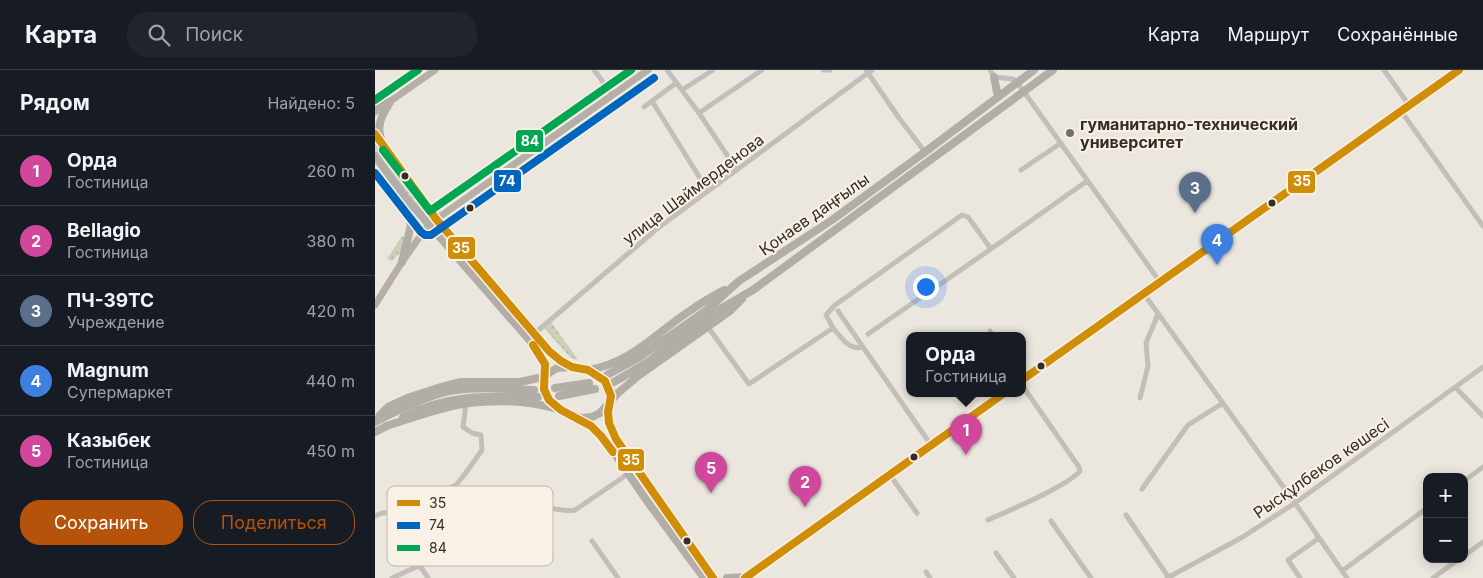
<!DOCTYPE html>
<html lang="ru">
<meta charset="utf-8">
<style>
:root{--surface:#171b24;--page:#20242c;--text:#f1f3f6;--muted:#9ea1a6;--line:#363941;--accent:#b45309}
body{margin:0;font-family:Inter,sans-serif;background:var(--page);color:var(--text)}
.controls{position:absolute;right:15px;bottom:15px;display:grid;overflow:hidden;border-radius:10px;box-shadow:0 2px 12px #0003}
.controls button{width:45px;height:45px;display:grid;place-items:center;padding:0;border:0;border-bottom:1px solid var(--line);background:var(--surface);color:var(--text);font:25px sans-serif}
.you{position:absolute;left:550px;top:216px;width:18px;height:18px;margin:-12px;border:4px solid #fff;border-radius:50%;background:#1a73e8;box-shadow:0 0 0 8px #1a73e833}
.badge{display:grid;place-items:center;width:32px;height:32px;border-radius:50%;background:var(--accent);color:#fff;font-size:16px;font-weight:700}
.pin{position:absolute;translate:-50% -41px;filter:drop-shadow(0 1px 2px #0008)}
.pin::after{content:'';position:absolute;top:26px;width:18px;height:15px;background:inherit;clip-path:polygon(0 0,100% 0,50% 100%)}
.popup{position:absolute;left:531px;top:262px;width:120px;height:65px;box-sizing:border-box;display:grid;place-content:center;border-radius:10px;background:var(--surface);filter:drop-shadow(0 1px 4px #0005);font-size:16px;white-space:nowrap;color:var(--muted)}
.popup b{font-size:19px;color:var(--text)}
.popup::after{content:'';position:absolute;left:50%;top:100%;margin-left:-10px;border:10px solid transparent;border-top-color:var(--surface)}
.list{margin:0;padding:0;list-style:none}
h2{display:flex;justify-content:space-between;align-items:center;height:65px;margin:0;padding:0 20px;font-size:21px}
h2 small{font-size:16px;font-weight:400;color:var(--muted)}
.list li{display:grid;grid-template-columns:32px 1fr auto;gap:15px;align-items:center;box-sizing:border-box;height:70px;padding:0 20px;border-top:1px solid var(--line)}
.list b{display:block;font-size:19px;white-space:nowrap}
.list p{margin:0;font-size:16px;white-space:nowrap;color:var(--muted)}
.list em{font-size:16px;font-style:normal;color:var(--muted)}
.actions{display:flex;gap:10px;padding:15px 20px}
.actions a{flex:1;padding:11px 0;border:1px solid var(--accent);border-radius:20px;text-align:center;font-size:18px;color:var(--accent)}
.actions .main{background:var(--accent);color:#fff}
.icon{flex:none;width:28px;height:28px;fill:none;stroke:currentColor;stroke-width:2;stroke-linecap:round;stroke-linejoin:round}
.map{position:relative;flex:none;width:1108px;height:508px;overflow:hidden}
header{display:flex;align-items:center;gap:30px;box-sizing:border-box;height:70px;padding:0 25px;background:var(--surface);border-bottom:1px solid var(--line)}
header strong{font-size:24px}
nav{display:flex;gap:28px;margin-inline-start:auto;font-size:18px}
.search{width:350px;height:45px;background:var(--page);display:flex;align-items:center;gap:12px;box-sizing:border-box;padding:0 18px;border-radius:20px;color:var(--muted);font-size:19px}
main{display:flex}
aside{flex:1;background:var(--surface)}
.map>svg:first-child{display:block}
</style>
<header>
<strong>Карта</strong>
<div class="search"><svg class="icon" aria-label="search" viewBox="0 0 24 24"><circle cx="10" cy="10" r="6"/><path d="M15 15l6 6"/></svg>Поиск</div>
<nav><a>Карта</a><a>Маршрут</a><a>Сохранённые</a></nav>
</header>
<main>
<aside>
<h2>Рядом<small>Найдено: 5</small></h2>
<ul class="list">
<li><span class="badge" style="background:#d1479c">1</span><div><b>Орда</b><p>Гостиница</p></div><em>260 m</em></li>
<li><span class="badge" style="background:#d1479c">2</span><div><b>Bellagio</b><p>Гостиница</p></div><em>380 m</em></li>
<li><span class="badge" style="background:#5c6f8a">3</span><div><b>ПЧ-39ТС</b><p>Учреждение</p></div><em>420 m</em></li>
<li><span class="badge" style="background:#3f7fe0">4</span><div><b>Magnum</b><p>Супермаркет</p></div><em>440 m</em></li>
<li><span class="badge" style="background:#d1479c">5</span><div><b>Казыбек</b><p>Гостиница</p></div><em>450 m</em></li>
</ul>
<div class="actions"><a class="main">Сохранить</a><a>Поделиться</a></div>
</aside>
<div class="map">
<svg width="1108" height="508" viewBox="0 0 1108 508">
<defs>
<pattern id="grass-dots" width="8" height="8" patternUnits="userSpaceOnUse" patternTransform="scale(1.25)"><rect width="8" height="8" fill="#cbd1b9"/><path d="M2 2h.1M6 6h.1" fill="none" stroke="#afb49f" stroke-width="1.8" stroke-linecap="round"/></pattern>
</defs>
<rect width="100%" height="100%" fill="#ebe7df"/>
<path fill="url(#grass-dots)" d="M0 73 50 142 46 145 0 80Z
M27 166 31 170 26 182 17 191 12 189Z
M176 252 202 288 201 290 195 287 169 258Z"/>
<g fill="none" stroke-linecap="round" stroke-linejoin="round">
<path stroke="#c4beb8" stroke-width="5" d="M219 0 237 24
M292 0 324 43 362 100
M448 0H455
M491 0 524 48 550 82
M615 0 619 7 638 9 642 12 785 212
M1009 0 1034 35
M307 20 338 0
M277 31 333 121
M269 37 301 13
M1026 41 1108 156
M324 43 387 0
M646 100 686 73
M769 224 920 433 972 508
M463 241 556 375
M333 257 374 314 458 258C466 267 474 281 488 277
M458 258 451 245 460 235 587 145 593 147 616 179 712 111
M615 261 618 266
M159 264 283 158 497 0
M493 264 616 179
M1081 318 1108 346
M765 328 773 296 771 273 783 244
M515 405 542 443
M1089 411 1108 397
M767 419 813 355 848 333
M751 445 794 508
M0 446 7 443 23 442 81 415 90 404 107 380 106 365 97 363 88 357 91 334
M613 450C633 441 693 416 705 401L704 397 647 315
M676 451 716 508
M217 471 243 508
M621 483 639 508
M1089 486 1108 472
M45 496 53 508
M967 501 1052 438
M551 502 555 508
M17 508 125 459 165 438C177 436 189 443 200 440L253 404
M792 508 866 468 920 433 1108 297
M925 508 913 490 944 468
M1058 508 1084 489"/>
<path stroke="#b5afa8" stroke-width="7" d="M0 42 60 0
M0 235 27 192 53 155 273 0
M647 310 1084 0
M370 508 628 324"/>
<path stroke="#b3ada7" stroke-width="8" d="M619 7 623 27
M0 34 15 32
M0 64 61 149 174 281 186 291 197 297 213 300 230 311 235 321 236 326 233 342 234 353 241 369 338 508
M6 69C1 54 8 44 15 32
M0 86 30 127 163 280 170 294 168 314 171 326 184 339 205 348 226 364 272 431 329 508
M27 192 36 155 30 129
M213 300C255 294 282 262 316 240 327 232 338 226 349 220
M232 305 265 287 333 239 364 211 457 150 550 82 659 0
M239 312 273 292 338 243 378 220 678 0
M180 318 214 313
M184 326 220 319
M28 347C73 324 114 326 163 327
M206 348 217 347 225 343 243 323 263 306 355 241 367 229
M2 351 5 345 13 337 35 327 66 317 85 312H145L168 307 182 298 195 297
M0 352C24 340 56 323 82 320 107 316 134 319 159 320
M11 356C41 347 73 334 105 332 130 330 158 332 182 339
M0 362 14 355
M352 508 371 507"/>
<defs>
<path id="bus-1" d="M0 64 61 149 174 281 186 291 197 297 213 300 230 311 236 326 233 342 234 353 241 369 338 508
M158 275 170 294 169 319 174 330 186 340 216 356 226 366 238 382
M647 310 1084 0
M370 508 628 324"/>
<path id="bus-2" d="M0 103 46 162 50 165H56L279 8"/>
<path id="bus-3" d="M0 30 43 0
M8 80 55 141 256 0"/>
</defs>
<use href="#bus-1" stroke="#f9f1e6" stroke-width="11"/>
<use href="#bus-2" stroke="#f9f1e6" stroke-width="11"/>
<use href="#bus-3" stroke="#f9f1e6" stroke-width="11"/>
<use href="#bus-1" stroke="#d08e08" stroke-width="8"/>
<use href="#bus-2" stroke="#0065bd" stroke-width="8"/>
<use href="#bus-3" stroke="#00a651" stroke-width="8"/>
</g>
<circle fill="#756d67" stroke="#f9f1e6" stroke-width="2" cx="695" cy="63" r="5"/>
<g fill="#352c27" stroke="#f9f1e6" stroke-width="2">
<circle cx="30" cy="106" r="4.5"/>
<circle cx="897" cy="133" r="4.5"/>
<circle cx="95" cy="138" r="4.5"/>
<circle cx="666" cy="296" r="4.5"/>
<circle cx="539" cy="387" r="4.5"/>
<circle cx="312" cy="471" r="4.5"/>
</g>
<g text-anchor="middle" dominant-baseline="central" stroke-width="4" stroke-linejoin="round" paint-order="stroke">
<g font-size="16" font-weight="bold" fill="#352c27" stroke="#f9f1e6" text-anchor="start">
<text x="705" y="54">гуманитарно-технический<tspan x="705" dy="18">университет</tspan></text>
</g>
<g font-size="16" fill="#352c27" stroke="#f9f1e6">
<text transform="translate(318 119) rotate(-37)">улица Шаймерденова</text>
<text transform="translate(439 144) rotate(-35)">Қонаев даңғылы</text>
<text transform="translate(946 398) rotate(-35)">Рысқұлбеков көшесі</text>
</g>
</g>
<rect x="12" y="416" width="166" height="80" rx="8" fill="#f9f1e6" stroke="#beb6ad" stroke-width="1"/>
<rect x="22" y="430" width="23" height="6" fill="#d08e08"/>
<rect x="22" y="452" width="23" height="7" fill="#0065bd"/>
<rect x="22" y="475" width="23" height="6" fill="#00a651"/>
<g font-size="14" fill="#352c27">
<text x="54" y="438">35</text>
<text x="54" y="460">74</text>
<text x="54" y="483">84</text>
</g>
<g stroke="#f9f1e6" stroke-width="2">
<rect x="140" y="59" width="29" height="24" rx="5" fill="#00a651"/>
<rect x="118" y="99" width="29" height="24" rx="5" fill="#0065bd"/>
<rect x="912" y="100" width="29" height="24" rx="5" fill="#d08e08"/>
<rect x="72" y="166" width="29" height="24" rx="5" fill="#d08e08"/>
<rect x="242" y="378" width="28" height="24" rx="5" fill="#d08e08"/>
</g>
<g font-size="14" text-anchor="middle" font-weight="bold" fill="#fff">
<text x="155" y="76">84</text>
<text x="132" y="116">74</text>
<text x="927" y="116">35</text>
<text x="86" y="183">35</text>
<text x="256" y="395">35</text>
</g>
</svg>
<div class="controls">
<button>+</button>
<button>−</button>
</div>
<div class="you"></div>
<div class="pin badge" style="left:591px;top:385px;background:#d1479c">1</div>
<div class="popup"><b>Орда</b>Гостиница</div>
<div class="pin badge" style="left:430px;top:437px;background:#d1479c">2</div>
<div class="pin badge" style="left:820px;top:143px;background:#5c6f8a">3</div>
<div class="pin badge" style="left:842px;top:195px;background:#3f7fe0">4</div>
<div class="pin badge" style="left:336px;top:423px;background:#d1479c">5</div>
</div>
</main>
